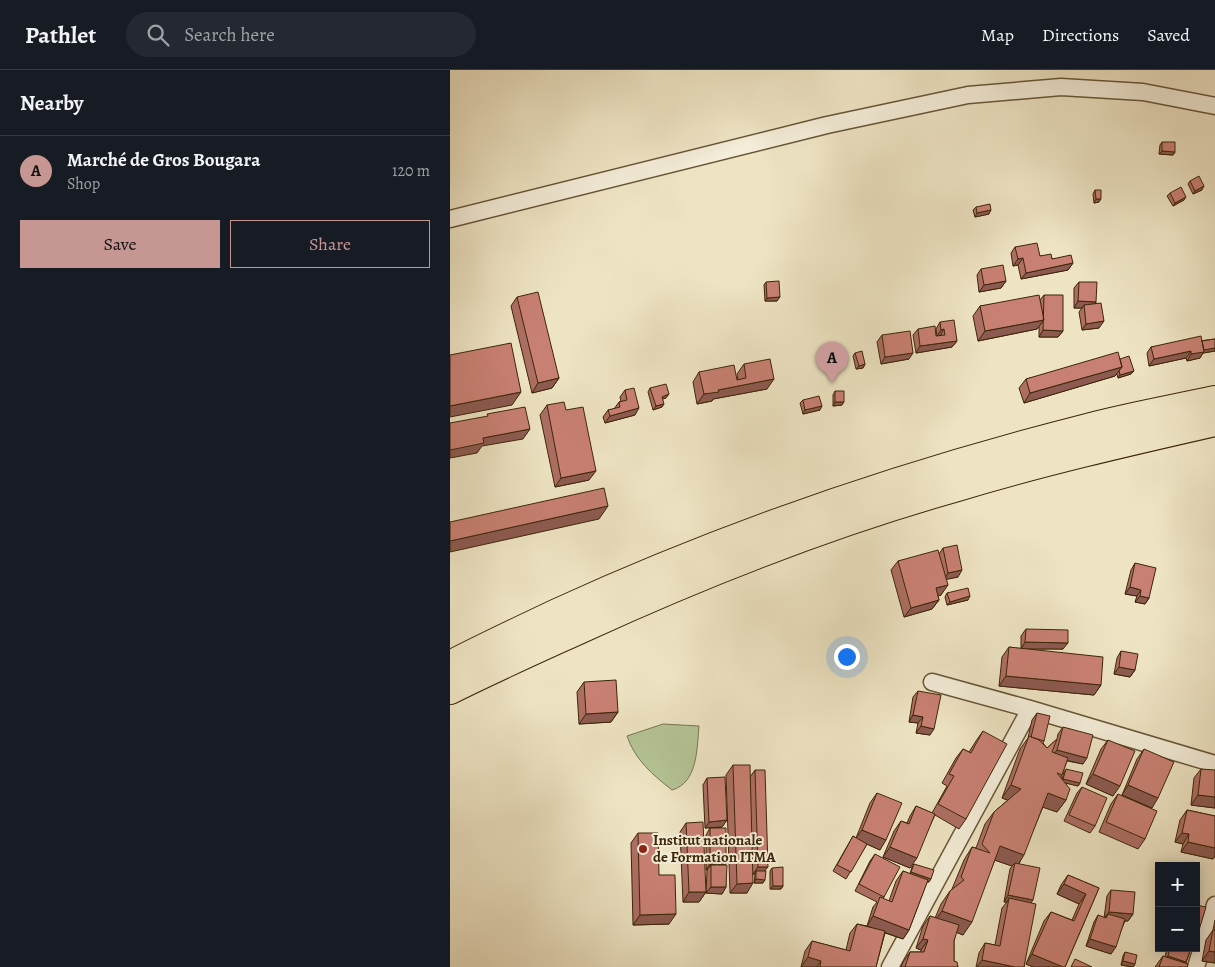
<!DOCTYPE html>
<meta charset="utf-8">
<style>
:root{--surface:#171b24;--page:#242831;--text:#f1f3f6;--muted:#9ea1a6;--line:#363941;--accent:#c59692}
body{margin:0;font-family:Alegreya,serif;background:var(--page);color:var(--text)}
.controls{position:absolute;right:15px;bottom:15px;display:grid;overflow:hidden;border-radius:0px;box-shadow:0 2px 12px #0003}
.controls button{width:45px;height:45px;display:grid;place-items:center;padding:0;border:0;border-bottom:1px solid var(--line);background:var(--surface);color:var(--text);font:25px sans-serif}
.you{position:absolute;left:396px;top:586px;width:18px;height:18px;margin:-12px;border:4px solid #fff;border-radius:50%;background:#1a73e8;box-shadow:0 0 0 8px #1a73e833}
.badge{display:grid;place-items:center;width:32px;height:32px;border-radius:50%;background:var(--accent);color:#111;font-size:16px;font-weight:700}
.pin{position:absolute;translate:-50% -41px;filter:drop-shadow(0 1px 2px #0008)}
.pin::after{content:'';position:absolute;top:26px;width:18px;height:15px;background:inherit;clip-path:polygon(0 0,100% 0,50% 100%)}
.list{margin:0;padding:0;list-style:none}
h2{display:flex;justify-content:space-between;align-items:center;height:65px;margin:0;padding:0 20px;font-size:21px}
h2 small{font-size:16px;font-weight:400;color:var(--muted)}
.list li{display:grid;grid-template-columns:32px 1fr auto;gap:15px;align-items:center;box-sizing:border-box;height:70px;padding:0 20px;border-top:1px solid var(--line)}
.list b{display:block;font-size:19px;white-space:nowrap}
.list p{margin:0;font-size:16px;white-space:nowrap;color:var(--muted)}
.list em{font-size:16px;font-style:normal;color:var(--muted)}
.actions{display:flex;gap:10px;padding:15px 20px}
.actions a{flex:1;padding:11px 0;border:1px solid var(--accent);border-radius:0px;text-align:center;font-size:18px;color:var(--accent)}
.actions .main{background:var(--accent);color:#111}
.icon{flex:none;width:28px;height:28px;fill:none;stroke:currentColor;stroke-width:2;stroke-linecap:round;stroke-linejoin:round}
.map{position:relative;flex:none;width:765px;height:897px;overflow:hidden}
header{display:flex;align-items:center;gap:30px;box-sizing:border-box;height:70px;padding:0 25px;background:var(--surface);border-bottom:1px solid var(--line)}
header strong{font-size:24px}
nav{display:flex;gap:28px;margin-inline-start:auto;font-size:18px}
.search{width:350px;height:45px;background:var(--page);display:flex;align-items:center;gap:12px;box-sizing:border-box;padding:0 18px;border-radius:28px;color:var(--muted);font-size:19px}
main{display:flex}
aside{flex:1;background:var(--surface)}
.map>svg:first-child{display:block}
</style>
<header>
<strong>Pathlet</strong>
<div class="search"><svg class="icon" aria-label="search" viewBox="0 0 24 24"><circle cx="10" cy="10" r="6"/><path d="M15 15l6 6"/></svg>Search here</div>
<nav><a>Map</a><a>Directions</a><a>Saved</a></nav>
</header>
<main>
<aside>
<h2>Nearby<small></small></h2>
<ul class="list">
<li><span class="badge">A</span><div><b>Marché de Gros Bougara</b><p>Shop</p></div><em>120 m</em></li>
</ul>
<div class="actions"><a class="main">Save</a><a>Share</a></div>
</aside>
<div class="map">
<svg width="765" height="897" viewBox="0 0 765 897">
<rect width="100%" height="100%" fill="#eee4c4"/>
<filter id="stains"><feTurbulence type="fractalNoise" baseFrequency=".004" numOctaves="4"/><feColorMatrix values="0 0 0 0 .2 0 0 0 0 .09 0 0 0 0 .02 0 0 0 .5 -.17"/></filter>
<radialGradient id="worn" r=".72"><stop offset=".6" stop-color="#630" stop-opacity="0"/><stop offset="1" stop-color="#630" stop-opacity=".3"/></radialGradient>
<path fill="#b5c597" stroke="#78764f" d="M213 654 249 656C247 677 248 713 222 720 203 705 185 690 177 666Z"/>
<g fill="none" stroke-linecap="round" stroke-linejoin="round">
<defs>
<path id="street" d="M0 149 377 55 518 25 611 17 693 22 765 36
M482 612 580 639 765 694
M440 897 580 639
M746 897 765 835"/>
<path id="highway" d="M0 595C35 577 71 560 107 543 277 465 456 404 637 358 679 347 723 339 765 330
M0 620C44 598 89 578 133 558 253 503 377 454 504 418 590 392 677 372 765 352"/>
</defs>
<use href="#street" stroke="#685636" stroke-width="19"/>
<use href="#highway" stroke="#3c2607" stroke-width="30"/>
<use href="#street" stroke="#f4edd9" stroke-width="16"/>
<use href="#highway" stroke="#eee4c4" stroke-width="28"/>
</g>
<path fill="#ad6e64" stroke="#3c2607" d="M712 72 725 82 723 85 709 84 710 75Z
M740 111 752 120 743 124 738 114Z
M645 120 649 132 644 133 643 124Z
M720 123 734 130 723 136 717 126Z
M526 137 539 144 525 147 523 140Z
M565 177 590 186 623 193 618 200 571 209 568 195 563 196 561 183Z
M531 199 556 211 551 218 529 222 527 205Z
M316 212 327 231H315L314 215Z
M629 212 646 232 645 234 649 258 632 260 629 242 632 238H624V218Z
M594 225 613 261 608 267H589V257L587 259 528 271 523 246 530 236 590 230Z
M67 227 109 308 102 318 82 323 61 236Z
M490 252 507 271 502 277 466 283 463 265 468 259 487 266 486 259Z
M432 265 459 289 431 294 427 272Z
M765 269V281L753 283 750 288 737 291 736 288 699 296 697 283 701 277Z
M405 283 415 294 413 298 406 299 403 286Z
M670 289 684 301 681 304 668 308 667 304 665 306 574 333 569 318 576 309Z
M294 294 317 319 263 329 262 331 247 334 243 312 249 302 287 310H288L287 304Z
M200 318 216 328 212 329V337L203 340 198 322Z
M175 320 185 345 155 353 153 347 158 340 164 339 169 332 171 331 170 327Z
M385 321 392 335 383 336V325Z
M353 330 370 340 353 344 350 333Z
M97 335 116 340 139 410 105 417 90 345Z
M493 478 508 507 496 509 491 525 488 526 489 530 482 539 454 547 441 500 448 491 489 484Z
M685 493 699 528 695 534 685 532 687 526 675 524 681 500Z
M497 523 518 530 497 535 495 527Z
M576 559 613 579H573L651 615 644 625 549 616 552 587 559 577 571 579V566Z
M671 581 685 600 680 607 664 604 667 588Z
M134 612 168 642 161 652 129 654 127 622Z
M468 621 480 665 466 663 468 653 459 652 463 627Z
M587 643 594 671 593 673 597 678 607 669 608 664 613 657 633 694 617 691 611 707 612 709 614 702 616 699 630 713 628 716 616 713V730L607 742 593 737 569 794 581 833 574 897H526L529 883 535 873 545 875 552 838 557 832H554L560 799 562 796 545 790 513 865 506 862 504 871V891L508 897H451L453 892 460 882H471V880L466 878 473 856 480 846 485 848 491 834 500 821 502 819 514 790 522 777 526 778 535 754 544 742 558 730 552 728 570 679 578 668 582 650Z
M533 661 516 749 509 759 485 745 460 798 433 787 444 761 451 751 457 753 460 746 466 736 482 743 497 716 492 713 506 688 513 679 519 682 526 671Z
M658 670 663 726 636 714 651 679Z
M694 679 702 738 672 725 687 689Z
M283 695 300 707 305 700 315 801 313 813H304L305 804H303L297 823H280L276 705Z
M751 699 765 738 741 735 744 708Z
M257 708 277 750 272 757 255 758 253 715Z
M632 717 645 756 640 763 614 751 627 723Z
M427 723 430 780 417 774 396 809 383 801 403 766 406 768 420 733Z
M668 724 695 769 688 779 649 762 661 734Z
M737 740 765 746V786L763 789 731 782 733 774 725 772 730 750Z
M236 753 256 822 249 832H233L230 762Z
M260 758 276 794 275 795 276 817 272 824 256 823 257 801V800H256V765Z
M188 763 209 805 219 854 183 855 181 773Z
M425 784 434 827 433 829 439 831 446 811 453 801 460 804 462 797 464 794 479 812H477L459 860 453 869 435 863 426 897H351L355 881 362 871 396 880 400 863 407 854 417 856 423 837 427 832 405 821 420 791Z
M322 798 333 816 331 819H320V801Z
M618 805 649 818 615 897H583L576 894 594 851 601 842 622 850 629 834 607 824 611 815Z
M661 820 683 844 678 851H675L661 884 636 876 644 852 648 845 654 848 657 826Z
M765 850V893L752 891 756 870 763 860Z
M717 878H741L736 893 737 897H705L713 886 715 887Z
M675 882 685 894 683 897 671 895 673 886Z"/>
<path fill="#8d5a51" stroke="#3c2607" d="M712 81 725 82 723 85 709 84Z
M754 116 752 120 743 124 745 121Z
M736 127 734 130 723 136 725 133Z
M646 129H651L649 132 644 133Z
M541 140 539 144 525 147 527 143Z
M573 188 568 195 563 196 568 189Z
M623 193 618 200 571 209 576 203Z
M556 211 551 218 529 222 534 215Z
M330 227 327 231H315L317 228Z
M628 231 646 232 642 238 634 235 632 238H624Z
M594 250 587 259 528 271 535 261Z
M654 251 649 258 632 260 636 254Z
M494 259 490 266H487L491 260Z
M593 260 613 261 608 267H589Z
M507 271 502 277 466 283 470 276Z
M765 278V281L753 283 750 288 737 291 741 284 752 280Z
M741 281 736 288 699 296 704 289Z
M463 283 459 289 431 294 435 287Z
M415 294 413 298 406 299 409 296Z
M672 297 665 306 574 333 580 323Z
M684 301 681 304 668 308 670 305Z
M109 308 102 318 82 323 88 313Z
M324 309 317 319 263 329 262 331 247 334 254 324 268 320Z
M71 322 62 335 0 347V336Z
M219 324 216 328 209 330 212 327Z
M385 332H394L392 335 383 336Z
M214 334 212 337 203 340 206 336Z
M372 336 370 340 353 344 355 340Z
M189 338 185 345 155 353 160 346Z
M80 359 73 369 32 376 27 383 0 388V380L33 368Z
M146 401 139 410 105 417 111 408Z
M158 436 149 449 0 482V471Z
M512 500 508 507 494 510 498 503Z
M498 515 491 525 479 528 486 518Z
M680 517 691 520 687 526 675 524Z
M520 526 518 530 497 535 500 532Z
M690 526 699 528 695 534 685 532Z
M489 530 482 539 454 547 461 538Z
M575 572 618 573 613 579H571Z
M669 597 685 600 680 607 664 604Z
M556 606 651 615 644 625 549 616Z
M168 642 161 652 129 654 136 644Z
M463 645 473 647 468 653 459 652Z
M471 656 484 659 480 665 466 663Z
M607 680 637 688 633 694 602 687Z
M643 704 670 716 663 726 636 714Z
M613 709 630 713 628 716 611 712Z
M561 715 571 719 562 732 552 728Z
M678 715 708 728 702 738 672 725Z
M598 723 616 730 607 742 589 736Z
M748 725 765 727V738L741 735Z
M277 750 272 757 255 758 259 752Z
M412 760 436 770 430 780 405 769Z
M732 763 739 764 733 774 725 772Z
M738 772 765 778V786L763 789 731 782Z
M550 776 574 785 566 798 565 793 562 796 541 789Z
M440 777 467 788 460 798 433 787Z
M260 794H276L271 800 261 795 257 800H256Z
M308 797H318L313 803 306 801 305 804H303Z
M461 802 481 809 479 812 459 806Z
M306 809 315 810 313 813H304Z
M303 813 297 823H280L287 814Z
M614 814 636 824 629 834 607 824Z
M323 816H333L331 819H320Z
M261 817H276L272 824 256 823Z
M239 822H256L249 832H233Z
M558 825 583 830 578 837 559 828 557 832H554Z
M492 841 522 852 513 865 483 853Z
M659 842 683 844 678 851 656 849 658 844 654 848Z
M226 844 219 854 183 855 190 845Z
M423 846 459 860 453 869 417 856Z
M473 869 478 870 471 880 466 878Z
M640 869 666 877 661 884 636 876Z
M759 881 765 882V893L752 891Z
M582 884 613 897H583L576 894Z
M718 886 736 892 733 897 713 892Z
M358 887 371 891 367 897H351Z
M532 890 565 897H527Z
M673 891 685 894 683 897 671 895Z"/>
<path fill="#c98074" stroke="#3c2607" d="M712 72H725V82L712 81Z
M749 106 754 116 745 121 740 111Z
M731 117 736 127 725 133 720 123Z
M645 120H651V129H646Z
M540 134 541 140 527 143 526 137Z
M587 173 590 186 601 184 602 189 621 185 623 193 576 203 573 188 568 189 565 177Z
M553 195 556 211 534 215 531 199Z
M329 211 330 227 317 228 316 212Z
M629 212H647L646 232 628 231Z
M88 222 109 308 88 313 67 227Z
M589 225 594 250 535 261 530 236Z
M594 225H613V261L593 260Z
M651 233 654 251 636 254 634 235Z
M504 250 507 271 470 276 468 259 485 256 486 266 495 265 494 259 491 260 490 252Z
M460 261 463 283 435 287 432 265Z
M751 266 754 282 741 284V281L704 289 701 277Z
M765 269V278L754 280 752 271Z
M61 273 71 322 0 336V285Z
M412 281 415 294 409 296 405 283Z
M668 282 672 297 580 323 576 309Z
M679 286 684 301 670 305 669 301 672 297 670 289Z
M320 289 324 309 268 320 269 322 254 324 249 302 284 295 287 310 296 308 294 294Z
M216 314 219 324 212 327 214 334 206 336 200 318Z
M184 318 189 338 160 346 158 340 170 337 169 332 177 330 175 320Z
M385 321H394V332H385Z
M369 326 372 336 355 340 353 330Z
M114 332 116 340 133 337 146 401 111 408 97 335Z
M75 337 80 359 33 368 34 373 0 380V353L38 346 37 344Z
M154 418 158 436 0 471V452Z
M507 475 512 500 498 503 493 478Z
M488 480 498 515 486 518 489 530 461 538 448 491Z
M685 493 706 498 699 528 690 526 691 520 680 517Z
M518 518 520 526 500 532 497 523Z
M576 559 618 560V573L575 572Z
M559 577 653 587 651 615 556 606Z
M671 581 688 584 685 600 669 597Z
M166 610 168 642 136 644 134 612Z
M468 621 491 625 484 659 471 656 473 647 463 645Z
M587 643 600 646 594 671 581 667Z
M613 657 643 665 637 688 607 680Z
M533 661 557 674 516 749 488 734 504 706 499 704 513 679 521 683Z
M579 666 589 670 597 678 607 669 602 682 618 688 612 705 607 703 620 719 616 730 598 723 574 785 550 776 522 852 492 841 500 821 514 810 511 807 522 777 540 783 532 774 544 742 571 719 561 715Z
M658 670 685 681 670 716 643 704Z
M694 679 724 692 708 728 678 715Z
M283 695H300L303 813 287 814Z
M616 699 633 703 630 713 613 709Z
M751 699 765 700V727L748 725Z
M305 700H315L318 797H308Z
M275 707 277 750 259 752 257 708Z
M632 717 657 728 645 756 619 745Z
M427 723 452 733 436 770 412 760Z
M668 724 707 741 695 769 656 752Z
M466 736 485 744 467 788 440 777 451 751 459 754Z
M737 740 765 746V778L738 772 739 764 732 763Z
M253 752 256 822H239L236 753Z
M260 758H276V794H260Z
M188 763H208L209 805H225L226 844 190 845Z
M403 766 417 774 401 802 387 795Z
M425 784 450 797 434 827 409 814Z
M565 793 590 798 583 830 558 825Z
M464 794 484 800 481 809 461 802Z
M261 795H277L276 817H261Z
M333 797V816H323L322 798Z
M306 801H316L315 810 306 809Z
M453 801 478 810 459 860 423 846 430 827 442 832Z
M618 805 649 818 615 897H613L582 884 601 842 624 851 636 824 614 814Z
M661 820 685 822 683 844 659 842Z
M559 828 586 834 574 897H565L532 890 535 873 550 876Z
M746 835 756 837 749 860 746 859Z
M658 844 675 849 666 877 640 869 648 845 656 848Z
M480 846 509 855 504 871V891L507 892 508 897H455L460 882H474L478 870 473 869Z
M407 854 435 861 426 897H370L371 891 358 887 362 871 400 881Z
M763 860 765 861V882L759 881Z
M720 878H741L736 892 718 886Z
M675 882 687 885 685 894 673 891Z
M713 886 738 894 737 897H709Z
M625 889 642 897H621Z"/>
<circle fill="#8f2418" stroke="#f4edd9" stroke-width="2" cx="193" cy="779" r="5"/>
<g text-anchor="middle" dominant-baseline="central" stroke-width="4" stroke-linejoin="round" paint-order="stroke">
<g font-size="15" font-weight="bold" fill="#3c2607" stroke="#f4edd9" text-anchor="start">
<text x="203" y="770">Institut nationale<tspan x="203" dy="17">de Formation ITMA</tspan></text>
</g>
</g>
<rect width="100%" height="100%" filter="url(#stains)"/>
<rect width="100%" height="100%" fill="url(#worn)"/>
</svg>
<div class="controls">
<button>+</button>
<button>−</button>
</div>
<div class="you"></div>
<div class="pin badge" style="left:382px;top:313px">A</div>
</div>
</main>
